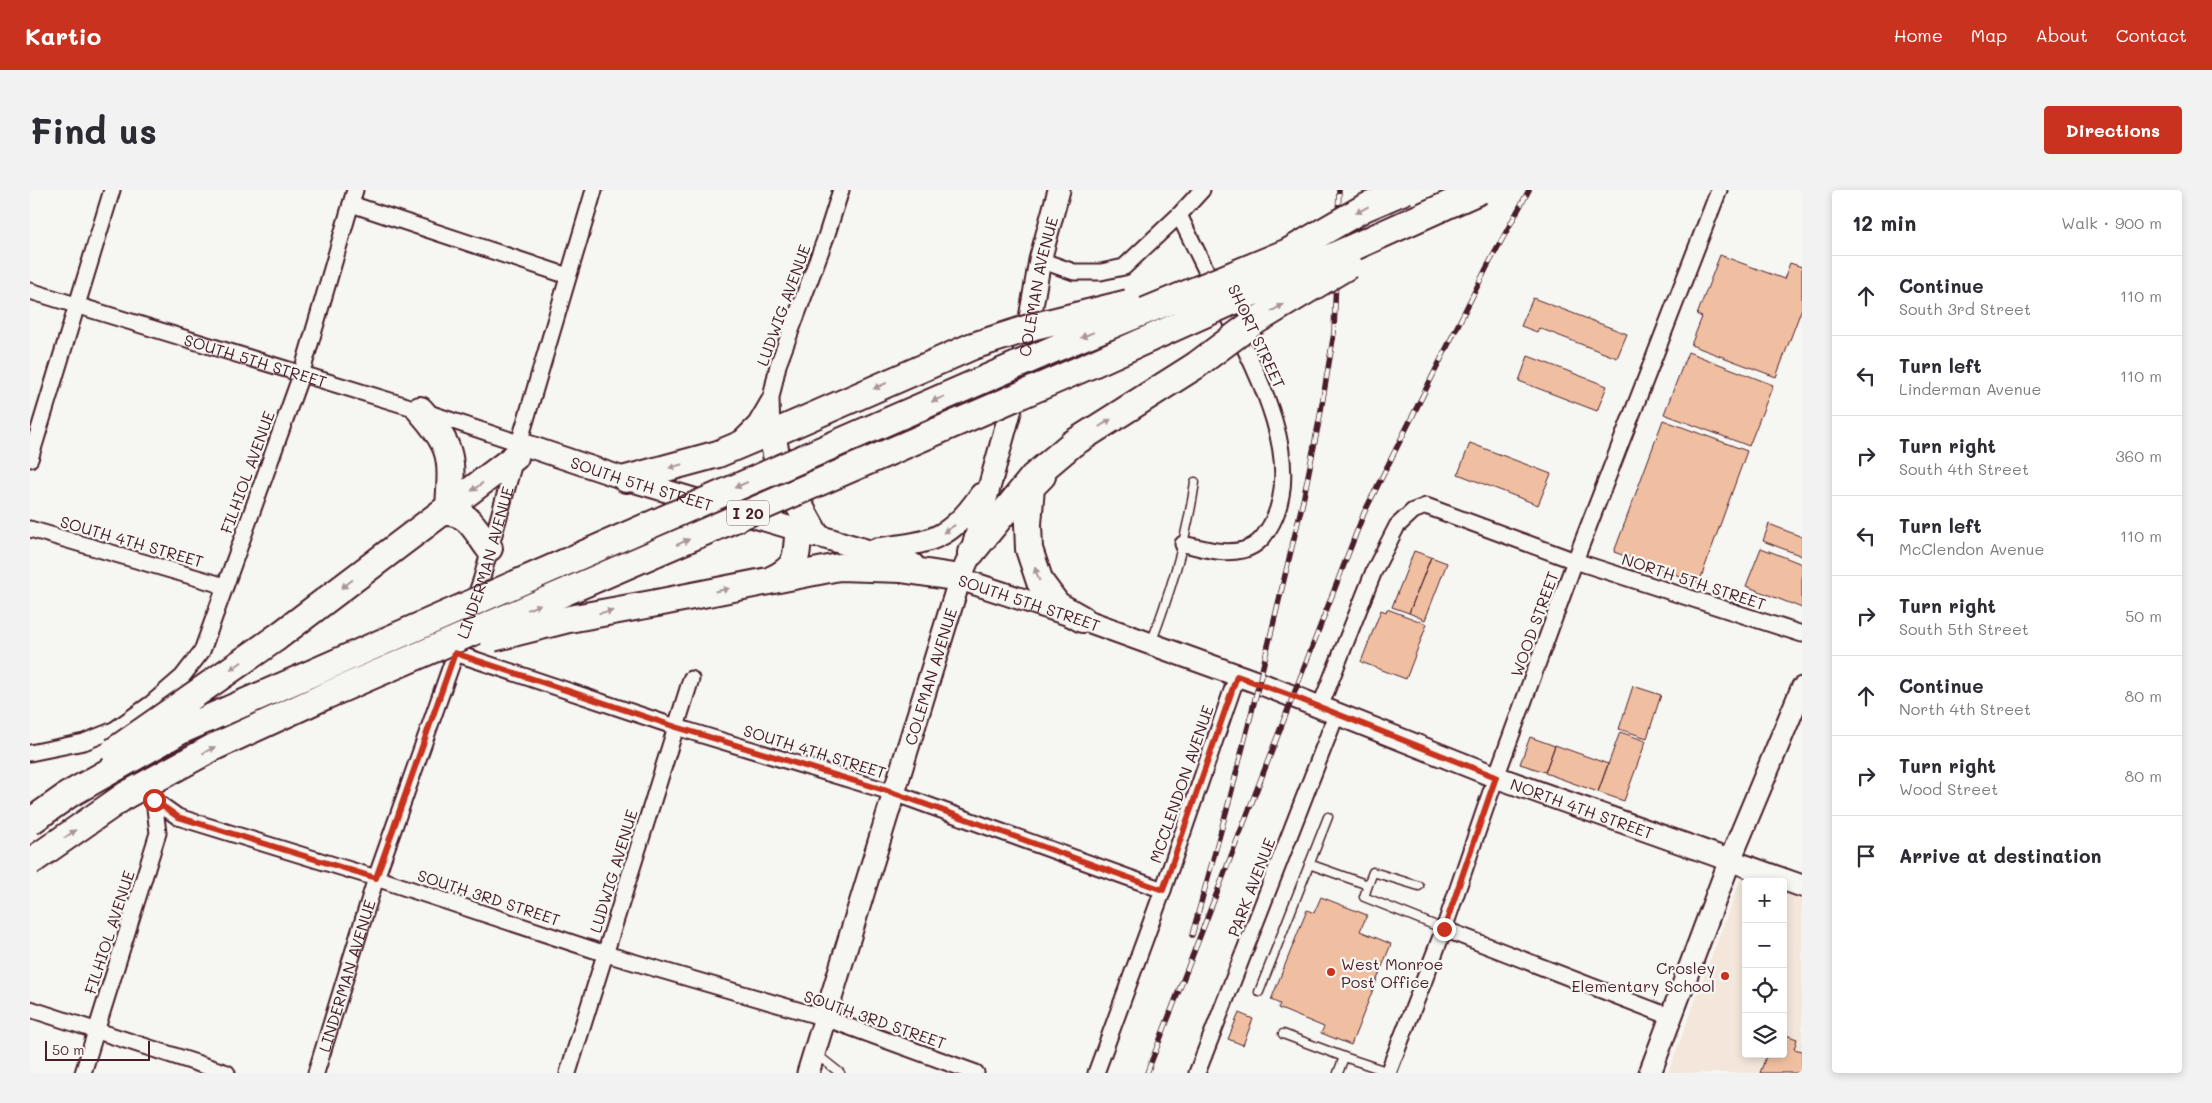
<!DOCTYPE html>
<meta charset="utf-8">
<style>
:root{--surface:#fff;--page:#f2f2f3;--text:#2b2b33;--muted:#7c7c81;--line:#e1e1e2;--accent:#c8321e}
body{margin:0;font-family:Mali,sans-serif;background:var(--page);color:var(--text)}
.controls{position:absolute;right:15px;bottom:15px;display:grid;overflow:hidden;border-radius:5px;box-shadow:0 2px 8px #0003}
.controls button{width:45px;height:45px;display:grid;place-items:center;padding:0;border:0;border-bottom:1px solid var(--line);background:var(--surface);color:var(--text);font:25px sans-serif}
.scale{position:absolute;left:15px;bottom:12px;width:105px;box-sizing:border-box;padding-left:5px;border:2px solid #4a1f2b;border-top:0;font-size:14px;line-height:18px;white-space:nowrap;color:#4a1f2b;-webkit-text-stroke:4px #f6f6f2;paint-order:stroke}
.stop{position:absolute;width:15px;height:15px;margin:-11px;border:4px solid #c8321e;border-radius:50%;background:#fff}
.stop.end{background:#c8321e;border-color:#fff;box-shadow:0 1px 5px #0008}
.list{margin:0;padding:0;list-style:none}
h2{display:flex;justify-content:space-between;align-items:center;height:65px;margin:0;padding:0 20px;font-size:21px}
h2 small{font-size:16px;font-weight:400;color:var(--muted)}
.list li{display:grid;grid-template-columns:32px 1fr auto;gap:15px;align-items:center;box-sizing:border-box;height:80px;padding:0 20px;border-top:1px solid var(--line)}
.list b{display:block;font-size:19px;white-space:nowrap}
.list p{margin:0;font-size:16px;white-space:nowrap;color:var(--muted)}
.list em{font-size:16px;font-style:normal;color:var(--muted)}
.icon{flex:none;width:28px;height:28px;fill:none;stroke:currentColor;stroke-width:2;stroke-linecap:round;stroke-linejoin:round}
.map{position:relative;flex:none;width:1772px;height:883px;overflow:hidden;border-radius:5px}
header{display:flex;align-items:center;gap:30px;box-sizing:border-box;height:70px;padding:0 25px;background:var(--accent);color:#fff}
header strong{font-size:24px}
nav{display:flex;gap:28px;margin-inline-start:auto;font-size:18px}
.intro{display:flex;align-items:center;justify-content:space-between;box-sizing:border-box;height:120px;padding:0 30px}
h1{margin:0;font-size:35px}
.button{padding:12px 22px;border-radius:5px;background:var(--accent);color:#fff;font-size:18px;font-weight:700}
main{display:flex;gap:30px;padding:0 30px}
aside{flex:1;background:var(--surface);border-radius:5px;box-shadow:0 2px 8px #0003}
.map>svg:first-child{display:block}
</style>
<header>
<strong>Kartio</strong>
<nav><a>Home</a><a>Map</a><a>About</a><a>Contact</a></nav>
</header>
<div class="intro"><h1>Find us</h1><a class="button">Directions</a></div>
<main>
<div class="map">
<svg width="1772" height="883" viewBox="0 0 1772 883">
<rect width="100%" height="100%" fill="#f6f6f2"/>
<filter id="ink" filterUnits="userSpaceOnUse"><feTurbulence type="fractalNoise" baseFrequency=".02" numOctaves="2"/><feDisplacementMap in="SourceGraphic" scale="10" xChannelSelector="R" yChannelSelector="G"/><feConvolveMatrix kernelMatrix="1 2 1 2 8 2 1 2 1" color-interpolation-filters="sRGB"/></filter>
<g filter="url(#ink)">
<path fill="#f4e6da" d="M1712 685 1730 692H1716V864H1753V700L1772 707V883H1638Z"/>
<path fill="#f0bfa1" stroke="#4a1f2b" d="M1690 65 1754 89 1760 73 1772 77V118L1746 187 1661 155 1672 127 1667 125Z
M1503 108 1597 144 1587 168 1509 138 1507 142 1491 136Z
M1658 162 1743 195 1719 256 1634 224Z
M1498 166 1577 196 1567 221 1489 191Z
M1633 230 1717 261 1669 393 1584 362Z
M1440 253 1521 284 1508 315 1428 284Z
M1739 334 1772 347V366L1733 351Z
M1731 358 1772 374V418L1716 396Z
M1384 361 1401 367 1379 423 1362 417Z
M1401 367 1417 373 1395 430 1379 423Z
M1357 419 1397 434 1376 489 1331 472 1351 420 1356 422Z
M1603 496 1631 505 1617 548 1589 539Z
M1590 542 1616 551 1594 611 1568 602Z
M1500 547 1525 556 1515 582 1490 574Z
M1525 555 1578 574 1568 602 1515 583Z
M1291 707 1337 725 1330 741 1361 754 1321 855 1291 843 1294 837 1248 818 1250 814 1241 810 1277 720 1284 723Z
M1209 823 1223 829 1213 855 1198 849Z
M1753 844 1767 849 1764 859 1772 861V883H1730L1737 864H1753Z"/>
<g fill="none" stroke-linecap="round" stroke-linejoin="round">
<defs>
<path id="lane" d="M1121 453C1141 401 1157 348 1165 292
M1279 674 1338 695 1334 707 1414 739
M1338 695 1343 682 1389 696
M1229 802 1298 627
M1253 844 1314 867
M786 864 810 883
M1308 883 1314 867 1359 882"/>
<g id="street">
<path d="M321 14 538 86"/>
<path d="M1149 25C1165 57 1180 89 1196 121 1225 178 1275 269 1242 333 1235 346 1228 356 1213 360 1191 365 1173 358 1153 354"/>
<path d="M1010 70 1044 82H1071L1094 77 1149 25 1172 0"/>
<path id="s1" d="M0 101 390 220 489 253 564 0"/>
<path d="M742 244 741 208 748 175 796 47 811 0"/>
<path d="M711 248 726 233 740 209"/>
<path d="M0 269 82 0"/>
<path d="M0 339 195 396"/>
<path d="M425 463 646 537 864 603 1133 700"/>
<path d="M1290 517 1344 381 1367 336 1383 321 1396 316 1545 371 1772 444"/>
<path d="M84 540 124 610 148 627 346 688 576 764 795 828 946 883"/>
<path d="M0 563 54 552 84 540 122 513 152 487 172 461 271 185 325 0"/>
<path d="M1414 739 1641 827"/>
<path d="M0 819 197 883"/>
<path d="M53 883 128 643 124 610"/>
<path id="s2" d="M286 883 346 688 451 391 485 269"/>
<path d="M538 883 661 489"/>
<path d="M1066 883 1133 700 1207 486"/>
<path d="M1167 883 1307 523"/>
<path d="M1358 883 1414 739 1466 587 1545 371 1689 0"/>
</g>
<g id="secondary">
<path id="s3" d="M485 267 489 253 596 289 883 374"/>
<path d="M847 359C901 352 919 351 951 304"/>
<path id="s4" d="M915 384 1052 429 1229 493 1466 587 1772 696"/>
<path id="s5" d="M778 883 930 388 941 363 990 186 1010 70 1029 0"/>
<path d="M1620 883 1700 670 1772 498"/>
</g>
<path id="highway" d="M390 220C424 258 422 268 419 318
M742 244 749 279 785 344
M1012 286 1001 297 998 334 999 359 1010 392 1027 415 1052 429
M596 289 688 264 726 248 742 244 943 156
M414 322C438 320 446 341 459 358
M941 363 1003 287 1042 254 1165 176
M743 389C771 375 765 366 769 339
M627 413 809 377 871 379 930 388
M246 448 485 267"/>
</defs>
<use href="#lane" stroke="#4a1f2b" stroke-width="11"/>
<use href="#street" stroke="#4a1f2b" stroke-width="19"/>
<use href="#secondary" stroke="#4a1f2b" stroke-width="25"/>
<use href="#highway" stroke="#4a1f2b" stroke-width="30"/>
<use href="#lane" stroke="#f6f6f2" stroke-width="8"/>
<use href="#street" stroke="#f6f6f2" stroke-width="15"/>
<use href="#secondary" stroke="#f6f6f2" stroke-width="21"/>
<use href="#highway" stroke="#f6f6f2" stroke-width="26"/>
<defs>
<path id="rail" d="M1162 745 1200 608 1229 493 1273 311 1290 226 1304 143 1309 0
M1117 883 1334 323 1457 77 1499 0"/>
</defs>
<use href="#rail" stroke="#4a1f2b" stroke-width="5.5"/>
<use href="#rail" stroke="#f6f6f2" stroke-width="4" stroke-dasharray="11" stroke-linecap="butt"/>
<defs>
<path id="highway-bridge" d="M943 156 1005 136 1098 113
M1165 176 1224 132 1319 75
M463 448 539 429 627 413
M84 561 246 448
M0 632 38 605 152 540 778 266 1033 155 1258 62 1334 18 1376 0
M0 672 96 605 184 557 295 506 1065 173 1451 0"/>
</defs>
<use href="#highway-bridge" stroke="#4a1f2b" stroke-width="30" stroke-linecap="butt"/>
<use href="#highway-bridge" stroke="#f6f6f2" stroke-width="26"/>
</g>
<defs><path id="oneway-solid" d="M-6-.8H1V-3.2L6.5 0L1 3.2V.8H-6Z" transform="scale(1.25)"/></defs>
<g fill="#a99598">
<use href="#oneway-solid" transform="translate(1332 20) rotate(152)"/>
<use href="#oneway-solid" transform="translate(1247 118) rotate(-31)"/>
<use href="#oneway-solid" transform="translate(1057 145) rotate(157)"/>
<use href="#oneway-solid" transform="translate(850 196) rotate(156)"/>
<use href="#oneway-solid" transform="translate(908 209) rotate(157)"/>
<use href="#oneway-solid" transform="translate(1075 233) rotate(-32)"/>
<use href="#oneway-solid" transform="translate(646 276) rotate(164)"/>
<use href="#oneway-solid" transform="translate(711 295) rotate(156)"/>
<use href="#oneway-solid" transform="translate(447 297) rotate(144)"/>
<use href="#oneway-solid" transform="translate(919 339) rotate(146)"/>
<use href="#oneway-solid" transform="translate(653 352) rotate(-24)"/>
<use href="#oneway-solid" transform="translate(1007 384) rotate(-109)"/>
<use href="#oneway-solid" transform="translate(317 394) rotate(143)"/>
<use href="#oneway-solid" transform="translate(692 400) rotate(-12)"/>
<use href="#oneway-solid" transform="translate(504 417) rotate(-23)"/>
<use href="#oneway-solid" transform="translate(576 422) rotate(-10)"/>
<use href="#oneway-solid" transform="translate(206 476) rotate(145)"/>
<use href="#oneway-solid" transform="translate(179 560) rotate(-28)"/>
<use href="#oneway-solid" transform="translate(40 644) rotate(-35)"/>
</g>
</g>
<g fill="none" stroke-linecap="round" stroke-linejoin="round" filter="url(#ink)">
<path stroke="#c8321e" stroke-width="6" d="M124 610 148 627 346 688 425 463 646 537 864 603 1133 700 1207 486 1262 506 1466 587 1414 739"/>
</g>
<g fill="#c8321e" stroke="#f6f6f2" stroke-width="2">
<circle cx="1301" cy="782" r="5"/>
<circle cx="1695" cy="786" r="5"/>
</g>
<g text-anchor="middle" dominant-baseline="central" stroke-width="4.5" stroke-linejoin="round" paint-order="stroke">
<rect fill="#f6f6f2" stroke="#7e6067" stroke-width="1" x="697" y="310.5" width="42" height="25" rx="4"/>
<g font-size="15" font-weight="bold" fill="#4a1f2b">
<text x="718" y="323">I 20</text>
</g>
<g font-size="16" fill="#4a1f2b" stroke="#f6f6f2">
<text stroke="none"><textPath href="#s5" startOffset="820">COLEMAN AVENUE</textPath></text>
<text transform="translate(753 115) rotate(-70)">LUDWIG AVENUE</text>
<text transform="translate(1227 146) rotate(65)">SHORT STREET</text>
<text stroke="none"><textPath href="#s1" startOffset="236">SOUTH 5TH STREET</textPath></text>
<text transform="translate(217 282) rotate(-70)">FILHIOL AVENUE</text>
<text stroke="none"><textPath href="#s3" startOffset="144">SOUTH 5TH STREET</textPath></text>
<text transform="translate(102 351) rotate(16)">SOUTH 4TH STREET</text>
<text stroke="none"><textPath href="#s2" startOffset="538">LINDERMAN AVENUE</textPath></text>
<text transform="translate(1664 391) rotate(18)">NORTH 5TH STREET</text>
<text stroke="none"><textPath href="#s4" startOffset="89">SOUTH 5TH STREET</textPath></text>
<text transform="translate(1504 434) rotate(-70)">WOOD STREET</text>
<text stroke="none"><textPath href="#s5" startOffset="415">COLEMAN AVENUE</textPath></text>
<text transform="translate(785 561) rotate(17)">SOUTH 4TH STREET</text>
<text transform="translate(1151 594) rotate(-71)">MCCLENDON AVENUE</text>
<text stroke="none"><textPath href="#s4" startOffset="679">NORTH 4TH STREET</textPath></text>
<text transform="translate(583 681) rotate(-73)">LUDWIG AVENUE</text>
<text transform="translate(1221 697) rotate(-69)">PARK AVENUE</text>
<text transform="translate(459 707) rotate(18)">SOUTH 3RD STREET</text>
<text transform="translate(79 742) rotate(-72)">FILHIOL AVENUE</text>
<text stroke="none"><textPath href="#s2" startOffset="102">LINDERMAN AVENUE</textPath></text>
<text transform="translate(845 829) rotate(19)">SOUTH 3RD STREET</text>
</g>
<g font-size="16" fill="#4a1f2b" stroke="#f6f6f2" text-anchor="start">
<text x="1311" y="773">West Monroe<tspan x="1311" dy="18">Post Office</tspan></text>
<text x="1685" y="777" text-anchor="end">Crosley<tspan x="1685" dy="18">Elementary School</tspan></text>
</g>
</g>
</svg>
<div class="controls">
<button>+</button>
<button>−</button>
<button><svg class="icon" aria-label="locate" viewBox="0 0 24 24"><circle cx="12" cy="12" r="6"/><path d="M12 2v4M12 18v4M2 12h4M18 12h4"/></svg></button>
<button><svg class="icon" aria-label="layers" viewBox="0 0 24 24"><path d="M12 4l9 5-9 5-9-5zM3 14l9 5 9-5"/></svg></button>
</div>
<div class="scale">50 m</div>
<div class="stop" style="left:124px;top:610px"></div>
<div class="stop end" style="left:1414px;top:739px"></div>
</div>
<aside>
<h2>12 min<small>Walk · 900 m</small></h2>
<ul class="list">
<li><svg class="icon" aria-label="ahead" viewBox="0 0 24 24"><path d="M12 20V5M6 11l6-6 6 6"/></svg><div><b>Continue</b><p>South 3rd Street</p></div><em>110 m</em></li>
<li><svg class="icon" aria-label="left" viewBox="0 0 24 24"><path d="M17 20v-9H6M10 6l-5 5 5 5"/></svg><div><b>Turn left</b><p>Linderman Avenue</p></div><em>110 m</em></li>
<li><svg class="icon" aria-label="right" viewBox="0 0 24 24"><path d="M7 20v-9h11M14 6l5 5-5 5"/></svg><div><b>Turn right</b><p>South 4th Street</p></div><em>360 m</em></li>
<li><svg class="icon" aria-label="left" viewBox="0 0 24 24"><path d="M17 20v-9H6M10 6l-5 5 5 5"/></svg><div><b>Turn left</b><p>McClendon Avenue</p></div><em>110 m</em></li>
<li><svg class="icon" aria-label="right" viewBox="0 0 24 24"><path d="M7 20v-9h11M14 6l5 5-5 5"/></svg><div><b>Turn right</b><p>South 5th Street</p></div><em>50 m</em></li>
<li><svg class="icon" aria-label="ahead" viewBox="0 0 24 24"><path d="M12 20V5M6 11l6-6 6 6"/></svg><div><b>Continue</b><p>North 4th Street</p></div><em>80 m</em></li>
<li><svg class="icon" aria-label="right" viewBox="0 0 24 24"><path d="M7 20v-9h11M14 6l5 5-5 5"/></svg><div><b>Turn right</b><p>Wood Street</p></div><em>80 m</em></li>
<li><svg class="icon" aria-label="arrive" viewBox="0 0 24 24"><path d="M6 21V4h12l-3 4 3 4H6"/></svg><div><b>Arrive at destination</b></div></li>
</ul>
</aside>
</main>
